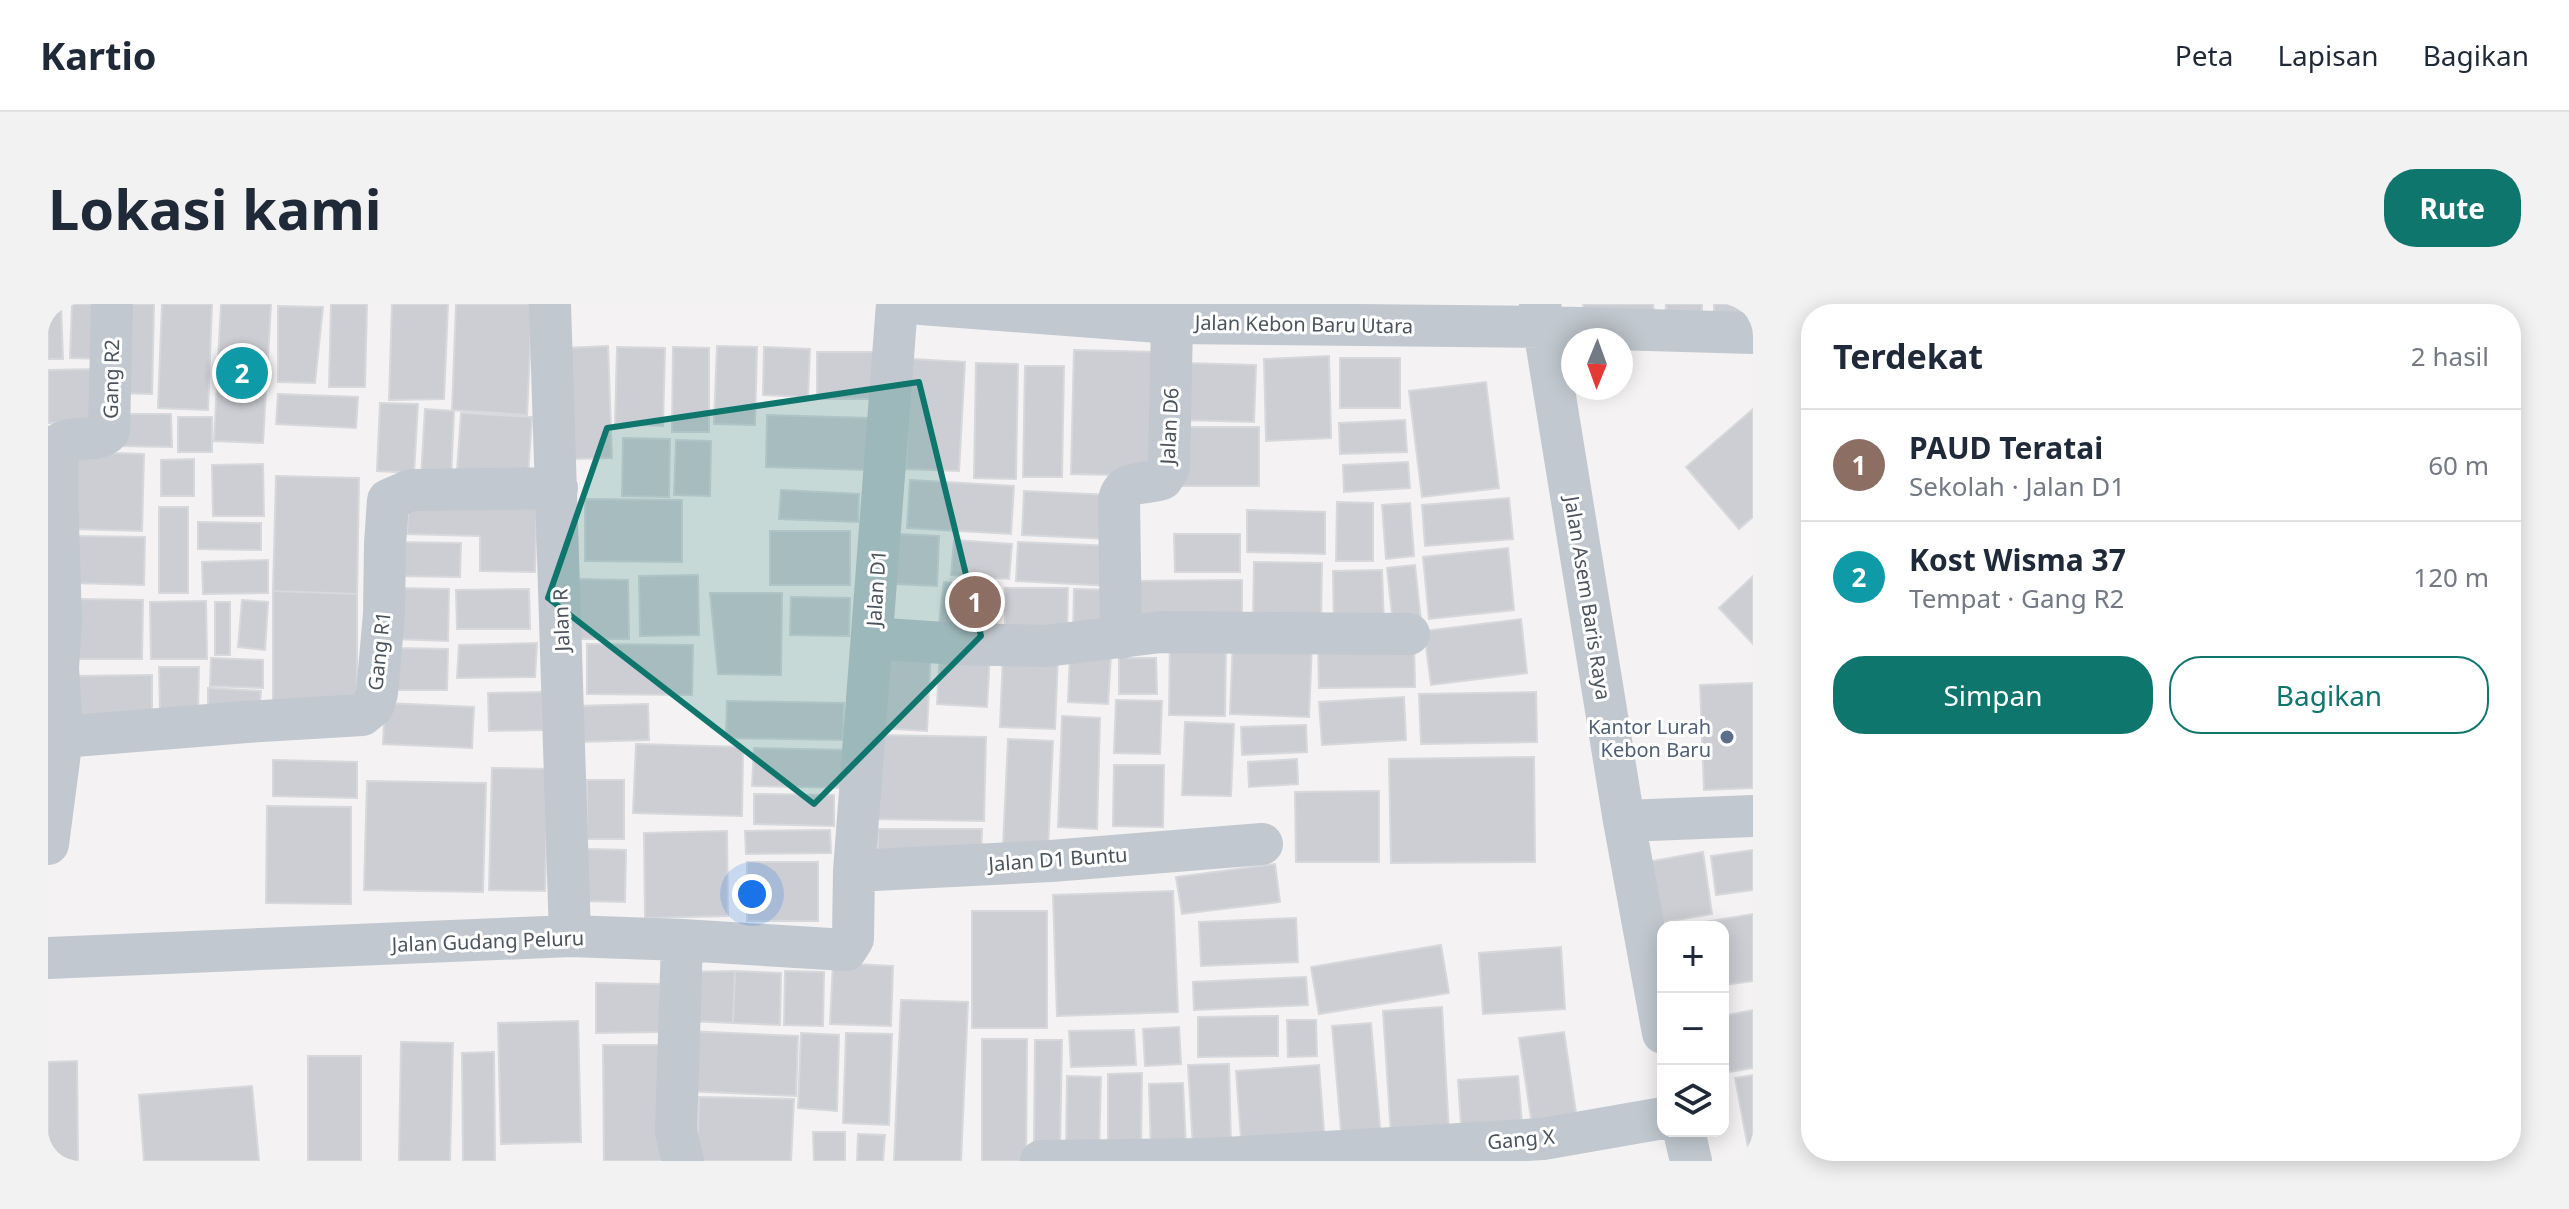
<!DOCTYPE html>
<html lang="id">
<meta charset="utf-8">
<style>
:root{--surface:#fff;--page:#f2f2f3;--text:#1f2937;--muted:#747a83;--line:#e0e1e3;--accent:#0f766e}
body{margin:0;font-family:"Noto Sans",sans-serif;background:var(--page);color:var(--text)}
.controls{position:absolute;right:24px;bottom:24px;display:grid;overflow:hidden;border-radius:16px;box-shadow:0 4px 20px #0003}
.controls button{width:72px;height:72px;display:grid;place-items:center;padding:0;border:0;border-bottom:2px solid var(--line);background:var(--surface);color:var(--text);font:40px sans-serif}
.compass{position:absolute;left:1513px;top:24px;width:72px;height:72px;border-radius:50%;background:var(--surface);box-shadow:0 4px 20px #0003;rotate:181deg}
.you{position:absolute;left:704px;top:590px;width:28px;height:28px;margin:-20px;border:6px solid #fff;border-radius:50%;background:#1a73e8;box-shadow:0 0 0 12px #1a73e833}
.badge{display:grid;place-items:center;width:52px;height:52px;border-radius:50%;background:var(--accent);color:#fff;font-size:26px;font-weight:700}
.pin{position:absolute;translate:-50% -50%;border:4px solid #fff;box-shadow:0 2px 8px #0006}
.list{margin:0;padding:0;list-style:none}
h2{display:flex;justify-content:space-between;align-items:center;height:104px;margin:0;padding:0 32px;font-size:34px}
h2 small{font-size:26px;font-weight:400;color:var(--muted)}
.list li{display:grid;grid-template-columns:52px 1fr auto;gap:24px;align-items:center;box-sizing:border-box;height:112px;padding:0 32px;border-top:2px solid var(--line)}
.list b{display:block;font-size:30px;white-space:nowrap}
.list p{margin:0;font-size:26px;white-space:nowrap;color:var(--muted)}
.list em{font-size:26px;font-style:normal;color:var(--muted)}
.actions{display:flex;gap:16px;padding:24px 32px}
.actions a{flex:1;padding:18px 0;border:2px solid var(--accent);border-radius:32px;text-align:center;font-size:28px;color:var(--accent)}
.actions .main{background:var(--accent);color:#fff}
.icon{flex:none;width:44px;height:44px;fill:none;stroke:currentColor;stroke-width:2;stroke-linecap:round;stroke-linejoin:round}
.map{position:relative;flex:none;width:1705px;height:857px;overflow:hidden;border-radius:32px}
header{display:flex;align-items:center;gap:48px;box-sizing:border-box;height:112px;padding:0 40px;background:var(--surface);border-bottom:2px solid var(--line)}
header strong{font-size:38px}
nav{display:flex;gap:44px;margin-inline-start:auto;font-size:28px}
.intro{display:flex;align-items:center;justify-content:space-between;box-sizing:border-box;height:192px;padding:0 48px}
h1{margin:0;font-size:56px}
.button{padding:20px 36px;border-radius:32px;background:var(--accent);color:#fff;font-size:28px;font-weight:700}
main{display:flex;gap:48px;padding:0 48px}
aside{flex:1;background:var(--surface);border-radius:32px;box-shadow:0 4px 20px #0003}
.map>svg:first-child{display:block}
</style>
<header>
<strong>Kartio</strong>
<nav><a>Peta</a><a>Lapisan</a><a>Bagikan</a></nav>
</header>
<div class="intro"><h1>Lokasi kami</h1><a class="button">Rute</a></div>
<main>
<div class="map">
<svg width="1705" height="857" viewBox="0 0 1705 857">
<rect width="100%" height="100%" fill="#f4f2f2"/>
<path fill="#ccced3" stroke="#d6d8dc" stroke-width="2" d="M0 0H13L15 55H0Z
M24 0H58L56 55 22 54Z
M73 0H106L104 90 70 89Z
M114 0H164L160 106 110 104Z
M173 0H223L215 139 166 137Z
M283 0H319L317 83H281Z
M344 0H400L396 95 341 96Z
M408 0H484L479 111 404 106Z
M1535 0H1605L1607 17 1538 23Z
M1618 0H1654V21L1617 19Z
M1666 0H1705V14H1666Z
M230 2 275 3 267 79 230 78Z
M560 42 564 154 522 155 518 44Z
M669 42 709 43 707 121 666 120Z
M569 43 617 44 615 122 567 120Z
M625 43 661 44V128H624Z
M716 43 762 45 760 93 715 91Z
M1026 46 1110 48 1108 172 1023 170Z
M769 48H827V95H769Z
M1281 52 1283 134 1218 137 1216 55Z
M1292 54H1352V104H1292Z
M863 55 917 58 911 167 858 165Z
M928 59 970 60 968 175 926 174Z
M1136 59 1208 61 1206 118 1134 116Z
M977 62H1016L1014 173H975Z
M51 65 52 118 0 119V66Z
M1438 78 1451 184 1374 193 1361 87Z
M230 90 310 93 308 124 228 120Z
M332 99 370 100 366 169 329 167Z
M377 105 406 107 403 175 373 173Z
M1705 105V213L1691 225 1638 163Z
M413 109 484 113 480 171 409 167Z
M75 110H123L124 143 74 142Z
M719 111 821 114 819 166 718 163Z
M130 113H164V148H130Z
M1357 116 1359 148 1292 150 1291 119Z
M1130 123H1211V182H1129Z
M575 134 622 135 621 193 574 192Z
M628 136 663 137 662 192 626 191Z
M28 148 96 150 94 227 26 225Z
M146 155V192H113V156Z
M1360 158 1362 184 1296 188 1295 161Z
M215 160 216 212H165L164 161Z
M228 172 311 174 309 290 225 287Z
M862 176 966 182 963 230 859 224Z
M733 186 811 190 810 218 731 215Z
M976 187 1063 191 1061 235 974 231Z
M361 192 489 195 487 268 432 267V232L359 230Z
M1461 194 1465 235 1377 242 1374 201Z
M537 195 634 196V258L537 257Z
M1289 198 1325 199V257H1288Z
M1362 199 1366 252 1338 255 1334 201Z
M111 203H140V289H111Z
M1199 206 1277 208V250L1199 248Z
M150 218 213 219V246L150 245Z
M722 227H802V281H722Z
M850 230 891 232 889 282 848 280Z
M1126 230H1192V268H1127Z
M25 232 97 233 96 281 24 279Z
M906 236 964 240 961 275 903 271Z
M349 238 413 239 412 273 349 272Z
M970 238 1065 242 1063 282 968 277Z
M1460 244 1466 306 1381 315 1375 253Z
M220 256V289L155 290 154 258Z
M1206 258 1274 259 1273 319 1205 318Z
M1367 261 1373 317 1345 320 1339 264Z
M1334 266 1336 321 1286 323 1285 267Z
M650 271 651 331 592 332 591 272Z
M1705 272V340L1671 304Z
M525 275 580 276 581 335H525Z
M1194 276V320L1085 321 1084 277Z
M896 278 953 285 947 335 890 328Z
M349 284 401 285 400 337 346 335Z
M957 284H1020L1019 332 957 331Z
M481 285 482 325H409L408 286Z
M1026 285 1068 286 1067 334 1025 333Z
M225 287 309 290V401L225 403Z
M662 289H734L733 371 670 370Z
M743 293 802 294 801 332 742 331Z
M27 295 95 296 94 355H27Z
M194 296 220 298 217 346 190 343Z
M158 297 159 355H103L102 298Z
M167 298H182V351H167Z
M1473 315 1479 369 1383 381 1376 327Z
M1122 334 1178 335 1177 412 1121 411Z
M1185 335 1264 339 1261 413 1182 410Z
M489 339 487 373 409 374 411 341Z
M1366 339 1367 383 1271 384 1270 340Z
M539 340 645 341 644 391 539 390Z
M836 342 883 344 879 427 832 424Z
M343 344 400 345 399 386H340Z
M892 346 942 349 939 403 889 400Z
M955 349 1010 350 1007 425 952 423Z
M1022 349 1063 350 1060 400 1020 398Z
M163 354 215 356V384L162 382Z
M1071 354H1108L1109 390H1071Z
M111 363H151L150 407 112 409Z
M104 371V410L25 412 26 372Z
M1705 379V484L1656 486 1652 381Z
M160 384 213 387 211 409 160 413Z
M494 388 495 426 441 427 440 389Z
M1488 388 1489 438 1373 440 1371 390Z
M1356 393 1358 436 1274 441 1271 398Z
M1068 396 1114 397 1112 450 1066 449Z
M679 397 796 399 795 436 678 434Z
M337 399 426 403 424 444 335 440Z
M600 400 601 436 531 438 530 402Z
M1014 412 1052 414 1049 525 1010 523Z
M1137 418 1186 420 1183 492 1134 491Z
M1258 421 1259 448 1194 451 1193 423Z
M826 431 938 433 936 517 825 515Z
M960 435 1005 437 1000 546 955 543Z
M588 440 695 443 694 512 585 509Z
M706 444 800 446V484L704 482Z
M1486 453 1487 558 1343 559 1341 455Z
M1249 455 1250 480 1201 483 1200 458Z
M225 456 309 458V494L225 492Z
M1066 461H1116L1115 523 1065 522Z
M444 464 500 465 497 587 441 586Z
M539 476H576V535H539Z
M319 477 438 479 435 588 316 586Z
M1331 487V558H1248L1247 488Z
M706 490 786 491V522L706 520Z
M219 502 303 503V600L218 599Z
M830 525H934L933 556H830Z
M782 526 783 549 698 550 697 527Z
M679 527 680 612 597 614 596 529Z
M539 545 578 546 577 598 538 597Z
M1705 546V586L1668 591 1663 552Z
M1655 548 1664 610 1605 620 1594 559Z
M699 558H770V617H699Z
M1227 560 1232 598 1134 610 1128 573Z
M1125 587 1130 708 1009 712 1005 591Z
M924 607H999V724H924Z
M1705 610V677L1675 681V623H1627Z
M1248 614 1250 658 1153 662 1151 618Z
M1393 641 1401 689 1271 710 1263 663Z
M1513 643 1517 705 1435 710 1431 649Z
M785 659 845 662 843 722 782 720Z
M687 667 685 719 638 717 640 668Z
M687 667 733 669 732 721 685 719Z
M737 667 776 668 775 722 736 721Z
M1258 673 1260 701 1146 706 1145 678Z
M548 679 612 680V728L548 729Z
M853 696 920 698 913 857H846Z
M1394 703 1401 828 1343 831 1335 707Z
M1705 706V764L1675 769V712Z
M1230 712V752L1150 753V713Z
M1239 716H1268L1269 752 1240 753Z
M530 717 533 838 453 840 450 719Z
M1323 719 1333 834 1294 838 1284 722Z
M1131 723 1133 760 1097 762 1095 725Z
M1086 726 1088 761 1023 763 1021 727Z
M638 727 750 732 748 792 636 787Z
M1516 728 1530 822 1485 828 1471 734Z
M753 729 791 731 789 807 750 804Z
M798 729 844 730 841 821 795 819Z
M934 735H979L978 857H934Z
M987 736H1014L1012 846 986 845Z
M353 738 405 739 402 857H351Z
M555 741H617L618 857H556Z
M446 748 447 857H415L414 749Z
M260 752H313V857H260Z
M29 757 30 857H0V758Z
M1181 760 1183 843 1145 844 1140 761Z
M1271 761 1277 841 1194 848 1188 767Z
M1094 769 1093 846 1060 845V770Z
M1705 771V848L1701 849 1687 774Z
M1019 772 1053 773 1051 847H1018Z
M1470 772 1475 831 1414 835 1410 776Z
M1135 779 1138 845H1103L1101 780Z
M204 782 211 857H96L91 791Z
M651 793 746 795 743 857H649Z
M765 828H797V857H766Z
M810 830 837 831 835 857H809Z"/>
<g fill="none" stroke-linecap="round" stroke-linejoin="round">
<path stroke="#c1c8cf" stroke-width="42" d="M502 0 522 632
M873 0 1124 19 1496 23 1705 29
M1492 0 1576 517 1615 729
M824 334 909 340 998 342 1113 328 1361 330
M1073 334 1071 196C1075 175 1097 181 1114 175L1121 164 1124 19
M0 436 14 433 198 418 314 411 325 402 329 389 336 310 337 240 340 196 363 186 509 184
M1576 517 1705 512
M0 540 14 433 10 363 13 318 9 188 10 141C25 129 48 141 61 127L64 0
M806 567 1003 557 1214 540
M634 636 628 828 635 857
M0 654 522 632 634 636 798 646 805 635 806 567 849 0
M1636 827 1643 857
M993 857 1160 855 1495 835 1615 814"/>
</g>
<path fill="#0f766e" fill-opacity="0.2" stroke="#0f766e" stroke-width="6" stroke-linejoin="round" d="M871 78 933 332 766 500 500 294 559 124Z"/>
<circle fill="#5c6f8a" stroke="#fff" stroke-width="3" cx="1679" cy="433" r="8"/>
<g text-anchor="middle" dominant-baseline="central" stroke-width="6" stroke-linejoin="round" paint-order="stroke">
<g font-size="20" fill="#4b545d" stroke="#fff">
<text transform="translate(1256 20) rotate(1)">Jalan Kebon Baru Utara</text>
<text transform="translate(63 75) rotate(-89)">Gang R2</text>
<text transform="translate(1121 122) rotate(-87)">Jalan D6</text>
<text transform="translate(828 284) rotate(-86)">Jalan D1</text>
<text transform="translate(1540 294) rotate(81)">Jalan Asem Baris Raya</text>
<text transform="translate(513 316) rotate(-92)">Jalan R</text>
<text transform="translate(331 347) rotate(-84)">Gang R1</text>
<text transform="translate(1010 555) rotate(-4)">Jalan D1 Buntu</text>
<text transform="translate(440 637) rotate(-2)">Jalan Gudang Peluru</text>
<text transform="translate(1473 835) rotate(-5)">Gang X</text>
</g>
<g font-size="20" fill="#4e5e75" stroke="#fff" text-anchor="end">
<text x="1663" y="422">Kantor Lurah<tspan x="1663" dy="23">Kebon Baru</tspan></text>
</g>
</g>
</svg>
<div class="controls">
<button>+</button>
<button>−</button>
<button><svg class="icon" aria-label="layers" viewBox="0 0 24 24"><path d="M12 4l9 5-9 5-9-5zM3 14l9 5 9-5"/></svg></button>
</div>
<svg class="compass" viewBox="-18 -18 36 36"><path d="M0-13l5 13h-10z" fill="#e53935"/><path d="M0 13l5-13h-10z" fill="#747a83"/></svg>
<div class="you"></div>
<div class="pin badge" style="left:927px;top:298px;background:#8d6e63">1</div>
<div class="pin badge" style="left:194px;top:69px;background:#0f9aa8">2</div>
</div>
<aside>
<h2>Terdekat<small>2 hasil</small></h2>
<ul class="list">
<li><span class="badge" style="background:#8d6e63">1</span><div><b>PAUD Teratai</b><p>Sekolah · Jalan D1</p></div><em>60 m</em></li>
<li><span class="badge" style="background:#0f9aa8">2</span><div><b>Kost Wisma 37</b><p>Tempat · Gang R2</p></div><em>120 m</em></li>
</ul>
<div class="actions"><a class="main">Simpan</a><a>Bagikan</a></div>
</aside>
</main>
